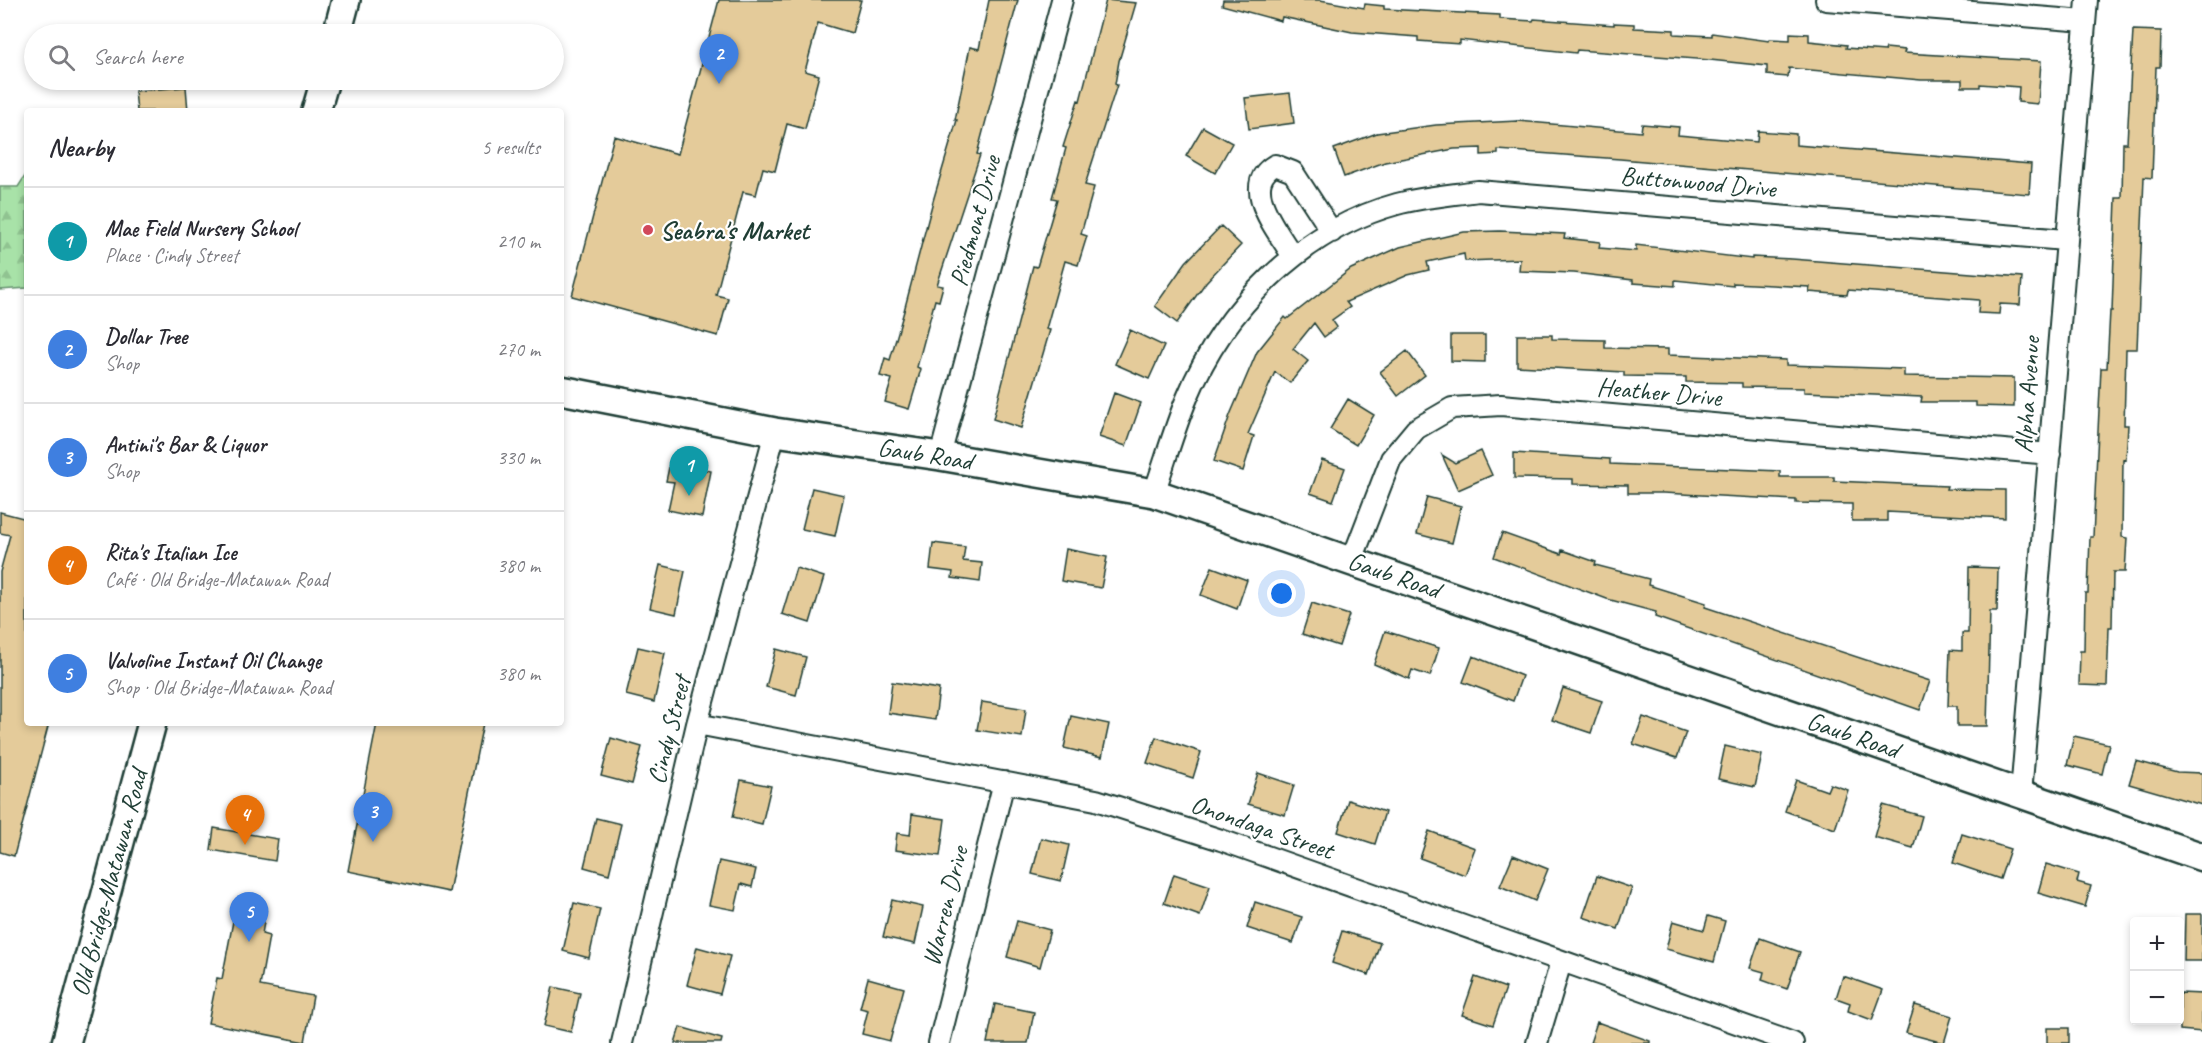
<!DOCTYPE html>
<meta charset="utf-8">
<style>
:root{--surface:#fff;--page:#f2f2f3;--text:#2b2b33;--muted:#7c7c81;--line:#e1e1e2;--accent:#d1495b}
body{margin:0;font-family:Caveat,sans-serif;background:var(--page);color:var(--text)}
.controls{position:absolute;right:18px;bottom:18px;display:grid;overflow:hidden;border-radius:6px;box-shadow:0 3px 9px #0003}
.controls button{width:54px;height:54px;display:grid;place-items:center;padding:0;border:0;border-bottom:2px solid var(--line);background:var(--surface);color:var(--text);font:30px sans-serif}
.you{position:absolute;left:1282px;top:594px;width:21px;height:21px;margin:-15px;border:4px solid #fff;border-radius:50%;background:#1a73e8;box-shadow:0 0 0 9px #1a73e833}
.badge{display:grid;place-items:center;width:39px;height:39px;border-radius:50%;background:var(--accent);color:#fff;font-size:20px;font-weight:700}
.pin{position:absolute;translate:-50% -50px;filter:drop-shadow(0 2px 3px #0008)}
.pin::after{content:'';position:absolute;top:32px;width:21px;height:18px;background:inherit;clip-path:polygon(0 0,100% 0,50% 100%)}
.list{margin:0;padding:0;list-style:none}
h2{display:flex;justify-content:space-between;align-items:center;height:78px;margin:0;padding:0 24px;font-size:26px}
h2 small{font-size:20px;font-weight:400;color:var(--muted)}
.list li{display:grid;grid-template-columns:39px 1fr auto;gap:18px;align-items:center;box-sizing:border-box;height:108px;padding:0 24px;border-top:2px solid var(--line)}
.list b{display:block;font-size:22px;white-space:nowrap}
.list p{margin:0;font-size:20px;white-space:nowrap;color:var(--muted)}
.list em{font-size:20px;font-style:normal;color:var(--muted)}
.icon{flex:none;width:33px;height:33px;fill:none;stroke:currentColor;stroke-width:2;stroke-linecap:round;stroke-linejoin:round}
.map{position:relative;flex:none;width:2202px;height:1043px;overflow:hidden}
.search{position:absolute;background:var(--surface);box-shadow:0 3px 9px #0003;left:24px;top:24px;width:540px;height:66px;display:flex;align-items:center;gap:15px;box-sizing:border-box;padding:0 21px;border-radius:33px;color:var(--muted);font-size:22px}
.panel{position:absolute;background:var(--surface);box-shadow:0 3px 9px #0003;left:24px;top:108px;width:540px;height:618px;border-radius:6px}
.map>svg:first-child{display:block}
</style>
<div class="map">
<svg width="2202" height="1043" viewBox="0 0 2202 1043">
<defs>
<pattern id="forest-firs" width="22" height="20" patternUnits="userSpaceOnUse" patternTransform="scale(1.5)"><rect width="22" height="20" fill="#a8e2a8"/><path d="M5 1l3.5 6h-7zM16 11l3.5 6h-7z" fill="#90c391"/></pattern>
</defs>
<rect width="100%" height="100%" fill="#fff"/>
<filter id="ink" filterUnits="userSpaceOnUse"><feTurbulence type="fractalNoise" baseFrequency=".0167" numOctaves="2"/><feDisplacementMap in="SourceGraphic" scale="12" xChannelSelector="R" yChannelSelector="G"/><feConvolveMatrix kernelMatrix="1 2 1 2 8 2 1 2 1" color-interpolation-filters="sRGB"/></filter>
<g filter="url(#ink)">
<path fill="url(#forest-firs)" stroke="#64906e" stroke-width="1.5" d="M27 173V288L0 290V187H18Z"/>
<path fill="#e4cb9a" stroke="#1f3d34" stroke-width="1.5" d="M719 0H861L852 33 818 23 805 71 819 75 805 129 787 124 775 171 763 168 756 195 743 192 716 295 728 298 718 336 572 296 614 136 678 154Z
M989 0H1018L977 154 980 155 937 285 943 286 939 301 935 300 917 367 921 369 909 409 885 402 892 379 880 376 885 358 890 360 904 311 933 201 957 120H955L970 47 979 49Z
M1106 0 1136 3 1119 61 1115 84 1117 85 1085 185 1094 187 1081 234 1087 236 1078 265 1065 261 1046 329 1050 330 1021 428 993 419 1033 266 1037 267 1057 199 1052 198 1066 148 1063 147 1078 100 1080 101Z
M1223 0H1320L1364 8 1365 4 1384 6V9L1500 15V19L1533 21 1534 19 1614 25V23L1634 24V28L1674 30V34L1712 36V33L1769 41 1770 39 1790 40V33L1809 34V41L1847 45 1846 48 1885 51 1886 48 1905 50 1904 53 2041 61 2038 104 2018 102 2019 87 1980 84V87H1962V80H1921L1789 68 1788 77 1767 75V66L1710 60 1577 50 1576 53 1460 40V44L1418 41V37L1352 32 1282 17 1281 21 1222 5Z
M2133 30 2161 31 2160 67H2156L2152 178 2144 177 2137 349H2126L2124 425H2128L2126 460 2123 459 2122 537 2127 538 2125 572H2113L2112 627H2109L2107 686 2079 685 2080 651H2084L2085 593H2088L2090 537H2093L2101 368H2107L2110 311H2112L2116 198H2122L2123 143H2127Z
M186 87 188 111H137L135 91Z
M1290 93 1294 123 1249 129 1245 98Z
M1518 121 1641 132 1642 124 1679 127 1678 135 1757 142 1758 131 1796 134V145L2031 164 2029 194 1620 159 1498 150V154L1481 155V148L1454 149 1385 162 1344 177 1334 149 1377 133 1436 125Z
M1203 127 1232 143 1215 173 1186 156Z
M1221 226 1241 245 1206 282 1177 323 1155 306 1186 262Z
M1500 231 1565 234 1564 238 1600 242 1599 248 1636 251V245L1752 259V257L1792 259 2022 277 2020 305 2000 304 1999 314 1978 313 1979 300 1848 290 1847 295 1809 292 1810 287 1733 283V286L1675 280V286L1633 283V280L1574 273 1519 271 1520 259 1465 261 1464 254 1427 262 1429 270 1408 275 1346 302 1350 307 1332 320 1337 327 1324 337 1314 323 1293 349 1308 361 1290 383 1275 372 1248 434 1254 436 1243 471 1214 461 1230 415 1257 352 1285 317 1287 319 1351 269 1400 247 1464 232Z
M1130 330 1164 346 1149 379 1115 364Z
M1451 335H1485V362L1451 361Z
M1517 335H1552V339L1605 340V348L1668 349V355L1786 360V365L1904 369V376L2014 378V407L1976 406V402H1921L1922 397 1804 392V388L1742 387V383L1686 382V377L1624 376V372L1517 366Z
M1407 351 1425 375 1398 396 1380 372Z
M1114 393 1141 403 1126 446 1099 437Z
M1348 399 1374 415 1356 445 1330 429Z
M1481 451 1492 475 1458 490 1442 455 1455 463Z
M1514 453 1610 459V464L1780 471V477H1834V481L1947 486 1946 489 2005 490V518L1887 512V521H1852V504L1796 503V500L1663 493H1628V485L1573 484V479L1514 478Z
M1322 460 1345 468 1333 501 1310 493Z
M670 463 711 471 702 517 668 510 674 482 666 481Z
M812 488 844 495 835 536 802 529Z
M1427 497 1461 506 1452 543 1417 534Z
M0 512 27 519V723H49L14 856 0 852V572L10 535 0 533Z
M1502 533 1561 554 1562 550 1596 562 1595 565 1649 579 1648 585 1706 603 1705 607 1930 681 1920 710 1655 617 1656 612 1607 599 1494 557Z
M933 543 965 547 963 561 982 563 980 582 952 578 953 572 930 569Z
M1066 549 1107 557 1101 588 1061 581Z
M660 565 685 571 676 614 650 608Z
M1212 567 1247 580 1237 609 1201 595Z
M1969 567 1998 568 1997 611H1990L1987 726H1957V706H1948L1950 650 1962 651V633H1968Z
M796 568 824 577 810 623 782 614Z
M1312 603 1349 615 1339 646 1302 634Z
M1385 631 1439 648 1430 676 1412 670 1409 679 1374 664Z
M638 647 665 653 654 702 626 695Z
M776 649 806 657 796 695 766 687Z
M1473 656 1522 676 1513 701 1463 682Z
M892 682 939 689 935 720 888 713Z
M1563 688 1602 701 1591 733 1552 720Z
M982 702 1026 709 1022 737 977 730Z
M1071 716 1109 724 1102 757 1064 748Z
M1643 717 1686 732 1677 758 1633 744Z
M377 723H483L449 892 348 871Z
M2074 736 2109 744 2102 774 2067 765Z
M1156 737 1201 752 1193 778 1147 763Z
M611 738 642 747 632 784 601 776Z
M1725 746 1762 755 1755 787 1718 779Z
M2136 761 2177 772 2202 773V805L2129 784Z
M1258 773 1294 785 1285 815 1248 804Z
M741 780 771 786 762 824 733 817Z
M1796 780 1827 791 1830 784 1848 790 1835 829 1785 811Z
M1348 800 1385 812 1375 844 1338 832Z
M1883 805 1922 816 1913 848 1874 837Z
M912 814 945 819 940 856 895 850 897 833 910 835Z
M596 818 621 824 609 874 584 867Z
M214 828 278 839 275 861 211 850Z
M1429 831 1475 848 1465 875 1420 858Z
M1962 834 2010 849 2000 879 1953 863Z
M1041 838 1069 845 1061 881 1032 874Z
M1513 855 1548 869 1535 901 1500 886Z
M719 861 756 869 752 887 741 884 735 910 709 905Z
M2046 864 2079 874 2077 882 2091 886 2085 907 2038 893Z
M1174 874 1210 886 1200 916 1164 903Z
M1597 876 1632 888 1618 929 1583 917Z
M892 900 923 907 915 944 883 937Z
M1255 902 1302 917 1293 943 1247 928Z
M574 903 600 909 589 958 563 951Z
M2185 914H2202V961H2184Z
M234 916 264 922 262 934 269 936 260 986 313 996 305 1042 208 1023 217 978 222 979Z
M1708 916 1725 921 1714 962 1666 949 1673 921 1704 930Z
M1017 921 1050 930 1040 967 1007 957Z
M1342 931 1380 943 1369 975 1332 963Z
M1760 938 1800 952 1787 989 1762 980 1764 972 1750 968Z
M697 947 730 956 720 994 687 985Z
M1843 976 1883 990 1872 1020 1848 1011 1850 1003 1836 998Z
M1475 977 1506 988 1493 1025 1462 1015Z
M868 978 904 988 890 1041 862 1034 868 1010 860 1008Z
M553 987 580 993 571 1032 544 1026Z
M2180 993 2202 994V1032L2180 1030Z
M995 1004 1034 1012 1028 1043H987Z
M1915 1005 1952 1016 1944 1043 1906 1033Z
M1597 1022 1650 1041V1043H1590Z
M680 1027 722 1039 721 1043H675Z
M2047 1028H2069V1043H2047Z"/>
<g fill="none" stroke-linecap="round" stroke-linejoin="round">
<defs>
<path id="street" d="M1826 0 2085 21
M1293 257C1279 232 1238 186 1275 165L1293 172 1332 232
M940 456 1062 0
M1154 493C1165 462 1174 429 1187 398 1224 308 1302 230 1397 204 1423 197 1451 195 1478 191L2065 240
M1352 560 1391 459 1416 429 1452 408 1501 405 2050 454
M697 724 1096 800 1221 840 1793 1043
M2021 794 2087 0
M622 1043 697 724 775 432
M939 1043 1004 782
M1537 1043 1561 962"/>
<path id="secondary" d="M337 34 346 0
M316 111 325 80
M561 390 775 432 940 456 1154 493 2202 857
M66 1043 152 723"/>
</defs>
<use href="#street" stroke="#1f3d34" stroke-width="24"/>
<use href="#secondary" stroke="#1f3d34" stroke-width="32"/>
<use href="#street" stroke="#fff" stroke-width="20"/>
<use href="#secondary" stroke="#fff" stroke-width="27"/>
</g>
</g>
<circle fill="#d1495b" stroke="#fff" stroke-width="2" cx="648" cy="230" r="6"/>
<g text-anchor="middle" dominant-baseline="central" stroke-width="4.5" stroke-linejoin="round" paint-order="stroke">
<g font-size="26" fill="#1f3d34" stroke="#fff">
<text transform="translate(1698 182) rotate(5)">Buttonwood Drive</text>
<text transform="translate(975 221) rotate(-75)">Piedmont Drive</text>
<text transform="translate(1659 392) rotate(5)">Heather Drive</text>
<text transform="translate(2027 395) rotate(-86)">Alpha Avenue</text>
<text transform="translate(925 454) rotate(9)">Gaub Road</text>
<text transform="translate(1394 575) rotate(19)">Gaub Road</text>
<text transform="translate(669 730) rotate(-76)">Cindy Street</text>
<text transform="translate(1853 735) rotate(19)">Gaub Road</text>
<text transform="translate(1262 827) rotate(19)">Onondaga Street</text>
<text transform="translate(109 883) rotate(-75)">Old Bridge-Matawan Road</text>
<text transform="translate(945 906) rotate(-76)">Warren Drive</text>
</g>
<g font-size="26" font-weight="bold" fill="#1f3d34" stroke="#fff" text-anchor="start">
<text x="660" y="230">Seabra's Market</text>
</g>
</g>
</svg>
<div class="controls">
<button>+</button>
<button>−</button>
</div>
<div class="you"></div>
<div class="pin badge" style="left:689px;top:496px;background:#0f9aa8">1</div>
<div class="pin badge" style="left:719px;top:84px;background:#3f7fe0">2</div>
<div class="pin badge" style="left:373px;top:842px;background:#3f7fe0">3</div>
<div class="pin badge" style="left:245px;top:845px;background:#e8710a">4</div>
<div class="pin badge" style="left:249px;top:942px;background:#3f7fe0">5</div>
<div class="search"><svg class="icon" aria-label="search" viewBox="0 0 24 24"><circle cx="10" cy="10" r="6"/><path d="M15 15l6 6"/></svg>Search here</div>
<section class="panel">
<h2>Nearby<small>5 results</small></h2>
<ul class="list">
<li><span class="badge" style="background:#0f9aa8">1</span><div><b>Mae Field Nursery School</b><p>Place · Cindy Street</p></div><em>210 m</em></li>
<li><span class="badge" style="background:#3f7fe0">2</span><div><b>Dollar Tree</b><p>Shop</p></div><em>270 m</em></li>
<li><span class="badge" style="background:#3f7fe0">3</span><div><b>Antini's Bar &amp; Liquor</b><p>Shop</p></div><em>330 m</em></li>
<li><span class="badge" style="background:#e8710a">4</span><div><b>Rita's Italian Ice</b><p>Café · Old Bridge-Matawan Road</p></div><em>380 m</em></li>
<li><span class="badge" style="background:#3f7fe0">5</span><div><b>Valvoline Instant Oil Change</b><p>Shop · Old Bridge-Matawan Road</p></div><em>380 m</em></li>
</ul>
</section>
</div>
